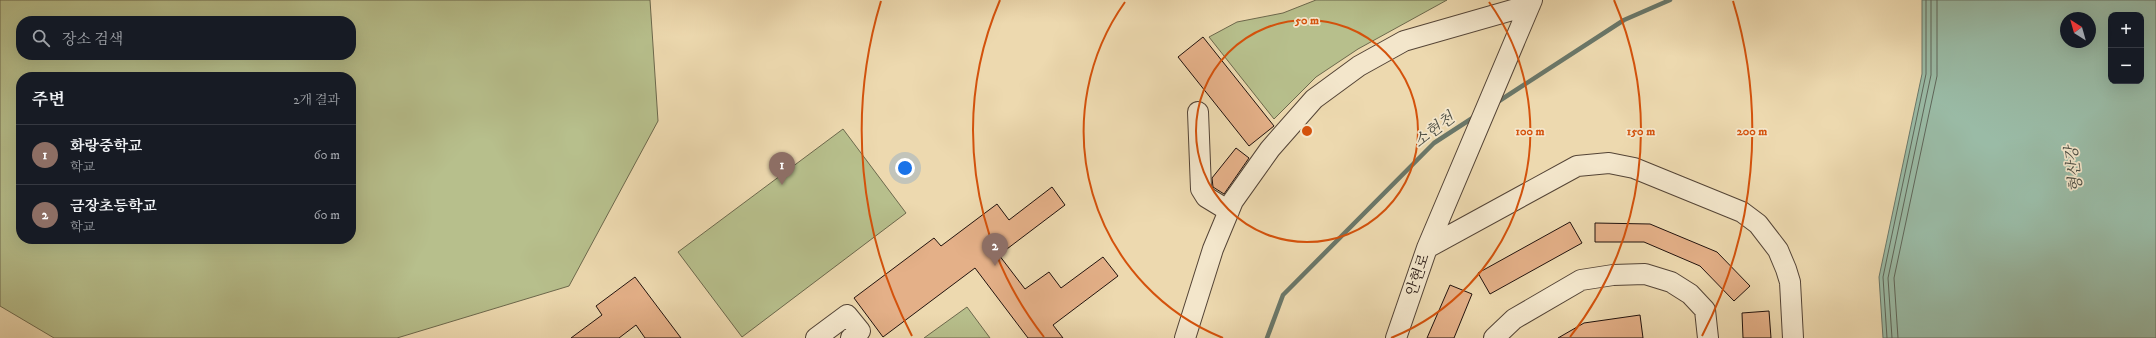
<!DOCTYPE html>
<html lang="ko">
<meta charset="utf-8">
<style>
:root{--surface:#171b24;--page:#20242c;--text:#f1f3f6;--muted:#9ea1a6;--line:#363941;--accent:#db2777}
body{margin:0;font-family:"IM FELL DW Pica","Noto Serif KR",serif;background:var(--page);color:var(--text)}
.controls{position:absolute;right:12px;top:12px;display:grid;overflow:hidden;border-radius:8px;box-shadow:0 4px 16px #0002}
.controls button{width:36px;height:36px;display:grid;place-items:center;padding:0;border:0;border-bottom:1px solid var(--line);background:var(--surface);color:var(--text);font:20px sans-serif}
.compass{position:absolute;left:2060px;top:12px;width:36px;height:36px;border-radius:50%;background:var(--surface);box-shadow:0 4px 16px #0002;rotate:323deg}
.you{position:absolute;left:905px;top:168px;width:14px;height:14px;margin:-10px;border:3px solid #fff;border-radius:50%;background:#1a73e8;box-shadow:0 0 0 6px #1a73e833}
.badge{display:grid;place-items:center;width:26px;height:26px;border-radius:50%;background:var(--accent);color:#fff;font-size:13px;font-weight:700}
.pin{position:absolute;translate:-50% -33px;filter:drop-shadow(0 1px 2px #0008)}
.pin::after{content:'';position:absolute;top:21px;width:14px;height:12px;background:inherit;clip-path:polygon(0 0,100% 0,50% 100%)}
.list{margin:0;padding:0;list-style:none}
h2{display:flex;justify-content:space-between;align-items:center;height:52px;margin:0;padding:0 16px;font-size:17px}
h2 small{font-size:13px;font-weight:400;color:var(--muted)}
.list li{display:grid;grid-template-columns:26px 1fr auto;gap:12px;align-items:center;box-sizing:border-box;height:60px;padding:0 16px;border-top:1px solid var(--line)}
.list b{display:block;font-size:15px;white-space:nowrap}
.list p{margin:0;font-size:13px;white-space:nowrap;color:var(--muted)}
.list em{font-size:13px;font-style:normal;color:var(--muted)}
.icon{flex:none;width:22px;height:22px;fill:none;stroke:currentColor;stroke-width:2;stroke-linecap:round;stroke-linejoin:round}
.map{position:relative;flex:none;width:2156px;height:338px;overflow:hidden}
.search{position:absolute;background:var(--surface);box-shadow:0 4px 16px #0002;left:16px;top:16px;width:340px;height:44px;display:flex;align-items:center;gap:10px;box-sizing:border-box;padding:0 14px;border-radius:16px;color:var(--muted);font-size:15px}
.panel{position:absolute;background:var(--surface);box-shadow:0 4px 16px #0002;left:16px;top:72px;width:340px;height:172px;border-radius:16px}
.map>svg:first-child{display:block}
</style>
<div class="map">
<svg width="2156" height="338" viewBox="0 0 2156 338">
<rect width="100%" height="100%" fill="#edd9af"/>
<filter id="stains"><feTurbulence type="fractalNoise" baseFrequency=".005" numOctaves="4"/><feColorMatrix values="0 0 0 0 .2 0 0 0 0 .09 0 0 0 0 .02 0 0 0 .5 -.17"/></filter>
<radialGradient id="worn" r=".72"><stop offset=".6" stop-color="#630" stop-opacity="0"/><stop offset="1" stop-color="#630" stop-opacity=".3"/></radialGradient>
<path fill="#b7bf8c" stroke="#6c684c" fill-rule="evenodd" d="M0 0H650L658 121 569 286 397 338H54L0 306ZM21 21H351V55H21ZM21 77H351V239H21Z
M1316 0H1447L1358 49 1316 77 1274 119 1209 37 1237 22 1283 13Z
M843 129 906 213 742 337 678 252Z
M967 307 990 338H924Z"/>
<path fill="#9abba6" stroke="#6a7769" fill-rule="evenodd" d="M1922 0H2156V338H1883L1879 277 1922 74ZM2111 15H2141V81H2111ZM2066 18H2090V42H2066Z"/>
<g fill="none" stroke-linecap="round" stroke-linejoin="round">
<path stroke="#5e665a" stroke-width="1" d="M1887 338 1883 277 1926 74V0
M1892 338 1888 278 1931 75V0
M1898 338 1894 278 1937 76V0"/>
<path stroke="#6a7769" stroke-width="4.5" d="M1496 103 1624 20 1670 0
M1267 338 1283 295 1434 143 1474 117"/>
</g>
<path fill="#e4b088" stroke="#21120d" d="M1203 37 1274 126 1249 146 1178 57Z
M1236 148 1249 158 1224 194 1213 187 1212 178Z
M1052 187 1065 205 999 255 1025 289 1049 272 1061 288 1103 257 1118 276 1053 325 1063 338H1028L975 268 883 337 854 298 934 238 941 246 997 204 1009 220Z
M1570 222 1582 243 1490 294 1478 273Z
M1595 223 1650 224 1717 252 1750 286 1734 301 1700 266 1644 242H1595Z
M635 277 681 338H645L636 325 619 338H571L602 315 596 306Z
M1450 285 1472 294 1454 338H1427Z
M1769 311 1771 338H1743L1742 313Z
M1640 315 1643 338H1558L1584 323Z"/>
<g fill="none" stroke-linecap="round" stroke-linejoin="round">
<defs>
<path id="minor" d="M1198 112 1201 189 1206 197 1229 211
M1427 248 1577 166 1609 163 1634 168 1742 212 1758 224 1778 250 1786 269 1790 282 1793 338
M816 338 847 315 860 331 851 338
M1185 338 1213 249 1233 201 1270 149 1314 99 1359 66 1404 41 1530 5
M1396 338 1427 248 1532 0
M1494 338 1514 319 1581 280 1613 275 1645 274 1671 282 1690 294 1705 310 1708 338"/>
</defs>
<use href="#minor" stroke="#544436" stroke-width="22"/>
<use href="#minor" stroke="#f3e6cb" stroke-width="20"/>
</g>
<g fill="none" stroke="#d4520c" stroke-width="2">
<circle cx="1307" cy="131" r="111"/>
<path d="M1223 338A223 223 0 0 1 1125 2M1489 2A223 223 0 0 1 1391 338"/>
<path d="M1044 337A334 334 0 0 1 1000 0M1614 0A334 334 0 0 1 1570 337"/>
<path d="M912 336A445 445 0 0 1 881 1M1733 1A445 445 0 0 1 1702 336"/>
</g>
<g text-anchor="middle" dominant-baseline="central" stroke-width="3.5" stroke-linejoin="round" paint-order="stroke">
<g font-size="15" fill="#21120d" stroke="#f3e6cb">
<text transform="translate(1418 275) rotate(-71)">안현로</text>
</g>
<g font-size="16" font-style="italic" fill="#4b4d43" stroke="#f3e6cb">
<text transform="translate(1434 130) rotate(-37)">소현천</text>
<text transform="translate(2074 169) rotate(-97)">형산강</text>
</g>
</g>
<circle cx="1307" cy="131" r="6" fill="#d4520c" stroke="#f3e6cb" stroke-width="2"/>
<g font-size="12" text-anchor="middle" font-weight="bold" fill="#d4520c" stroke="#f3e6cb" stroke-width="3.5" stroke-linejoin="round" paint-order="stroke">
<text x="1307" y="24">50 m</text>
<text x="1530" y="135">100 m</text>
<text x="1641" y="135">150 m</text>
<text x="1752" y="135">200 m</text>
</g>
<rect width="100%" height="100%" filter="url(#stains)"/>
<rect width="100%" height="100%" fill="url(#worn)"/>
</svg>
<div class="controls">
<button>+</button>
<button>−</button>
</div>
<svg class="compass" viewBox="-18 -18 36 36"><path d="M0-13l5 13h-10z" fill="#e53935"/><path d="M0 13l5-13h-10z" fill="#9ea1a6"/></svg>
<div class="you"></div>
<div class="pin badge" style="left:782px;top:185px;background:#8d6e63">1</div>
<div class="pin badge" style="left:995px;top:266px;background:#8d6e63">2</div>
<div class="search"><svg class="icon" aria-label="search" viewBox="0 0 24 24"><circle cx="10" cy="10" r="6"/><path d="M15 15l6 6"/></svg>장소 검색</div>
<section class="panel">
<h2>주변<small>2개 결과</small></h2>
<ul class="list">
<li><span class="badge" style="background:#8d6e63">1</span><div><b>화랑중학교</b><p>학교</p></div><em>60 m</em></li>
<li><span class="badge" style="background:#8d6e63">2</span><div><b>금장초등학교</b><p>학교</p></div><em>60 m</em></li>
</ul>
</section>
</div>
